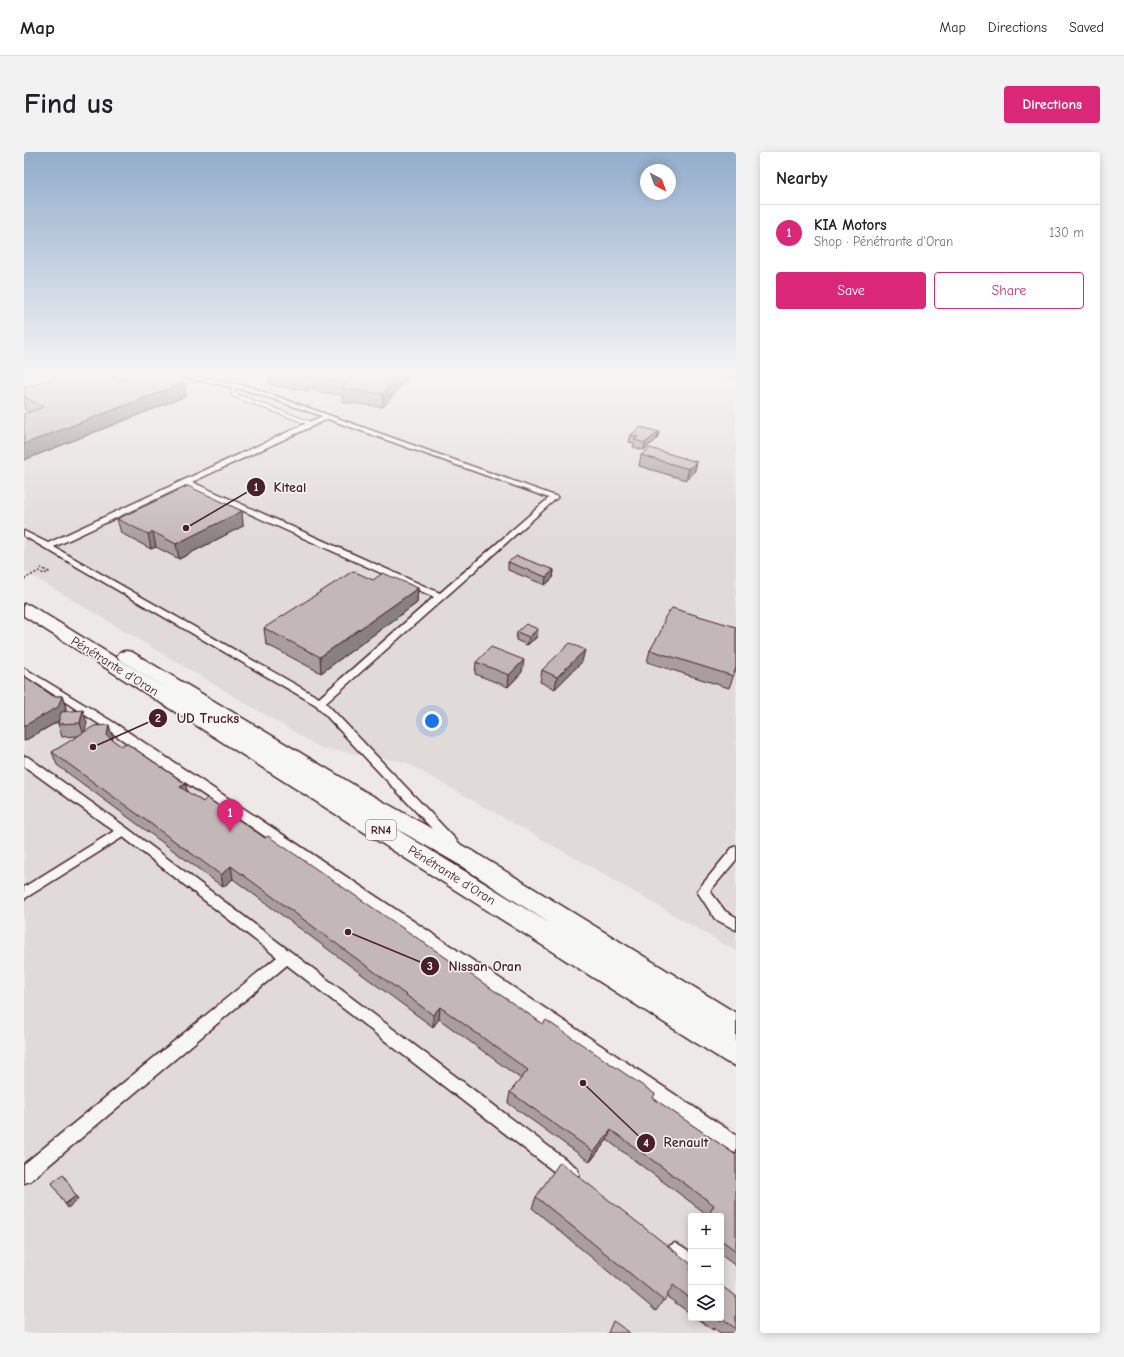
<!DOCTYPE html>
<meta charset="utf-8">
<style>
:root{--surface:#fff;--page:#f2f2f2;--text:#202124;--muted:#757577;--line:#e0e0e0;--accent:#db2777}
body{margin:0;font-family:"Comic Neue",sans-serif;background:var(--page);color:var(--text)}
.controls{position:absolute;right:12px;bottom:12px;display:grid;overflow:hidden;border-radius:4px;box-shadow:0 2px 10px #0003}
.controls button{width:36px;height:36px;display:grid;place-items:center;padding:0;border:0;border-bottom:1px solid var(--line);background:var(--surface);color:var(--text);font:20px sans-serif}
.compass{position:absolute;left:616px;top:12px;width:36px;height:36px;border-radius:50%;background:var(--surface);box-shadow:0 2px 10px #0003;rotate:139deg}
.you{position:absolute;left:408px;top:569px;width:14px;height:14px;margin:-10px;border:3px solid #fff;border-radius:50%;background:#1a73e8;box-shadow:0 0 0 6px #1a73e833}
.badge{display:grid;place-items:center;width:26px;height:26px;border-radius:50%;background:var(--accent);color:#fff;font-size:13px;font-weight:700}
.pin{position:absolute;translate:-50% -33px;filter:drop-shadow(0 1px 2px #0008)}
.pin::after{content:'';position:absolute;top:21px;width:14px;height:12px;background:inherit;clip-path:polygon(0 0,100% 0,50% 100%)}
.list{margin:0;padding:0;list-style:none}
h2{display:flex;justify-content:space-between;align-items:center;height:52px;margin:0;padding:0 16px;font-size:17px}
h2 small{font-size:13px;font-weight:400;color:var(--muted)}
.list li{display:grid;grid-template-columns:26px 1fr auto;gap:12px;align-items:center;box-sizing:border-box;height:56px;padding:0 16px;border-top:1px solid var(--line)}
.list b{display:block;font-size:15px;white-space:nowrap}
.list p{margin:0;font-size:13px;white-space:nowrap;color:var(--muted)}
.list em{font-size:13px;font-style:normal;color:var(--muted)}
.actions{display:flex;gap:8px;padding:12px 16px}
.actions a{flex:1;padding:9px 0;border:1px solid var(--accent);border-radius:4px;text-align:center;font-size:14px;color:var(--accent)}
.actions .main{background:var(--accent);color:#fff}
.icon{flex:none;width:22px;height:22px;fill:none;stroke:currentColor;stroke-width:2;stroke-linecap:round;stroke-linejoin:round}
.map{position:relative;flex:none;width:712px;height:1181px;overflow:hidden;border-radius:4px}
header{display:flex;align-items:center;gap:24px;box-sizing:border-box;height:56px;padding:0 20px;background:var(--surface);border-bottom:1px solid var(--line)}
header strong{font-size:19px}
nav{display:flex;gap:22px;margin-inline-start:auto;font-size:14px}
.intro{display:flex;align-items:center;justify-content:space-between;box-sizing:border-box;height:96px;padding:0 24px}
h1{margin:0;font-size:28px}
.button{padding:10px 18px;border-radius:4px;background:var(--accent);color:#fff;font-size:14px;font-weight:700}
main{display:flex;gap:24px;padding:0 24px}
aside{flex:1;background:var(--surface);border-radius:4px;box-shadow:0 2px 10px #0003}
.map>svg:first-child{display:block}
</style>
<header>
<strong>Map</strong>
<nav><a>Map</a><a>Directions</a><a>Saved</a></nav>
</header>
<div class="intro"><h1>Find us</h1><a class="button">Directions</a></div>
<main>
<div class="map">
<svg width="712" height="1181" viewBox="0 0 712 1181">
<rect width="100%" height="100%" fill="#ece9e6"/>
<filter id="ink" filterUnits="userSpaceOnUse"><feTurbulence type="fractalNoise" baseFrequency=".025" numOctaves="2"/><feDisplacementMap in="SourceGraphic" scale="8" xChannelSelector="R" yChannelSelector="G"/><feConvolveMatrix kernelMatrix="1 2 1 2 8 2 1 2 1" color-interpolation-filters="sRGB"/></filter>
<g filter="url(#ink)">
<path fill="#e0dad8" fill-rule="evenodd" d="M0 224H712V799L569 716 381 610 297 596 0 419Z
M0 518 712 979V1181H0ZM667 1064H697V1166H667Z"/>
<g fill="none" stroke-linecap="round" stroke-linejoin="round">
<defs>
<path id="service" d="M213 233 208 240 210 243 288 272"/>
<path id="minor" d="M153 224H171L226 235 534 345 302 551 436 692 438 695 436 698 432 700 428 698 292 553 0 384V379L24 391 298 264 222 238ZM304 267 525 346 416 441 168 330ZM162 333 410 445 295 546 30 395Z
M0 516 89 570 712 983V1001L706 999 81 576 0 523Z
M0 604 4 605 103 676 553 1016 555 1022 553 1028 547 1030 541 1028 263 813 6 1029 0 1031V1012L253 805 99 685 0 747V735L90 679 0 614Z
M712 694V708L686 739 701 759 712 765V778L691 767 673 739 708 696Z
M651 1091 667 1101V1121C657 1117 646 1110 642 1100L645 1094Z"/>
<path id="motorway" d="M0 452 6 453 151 542 96 508 93 504 96 500 102 499 108 500 340 639 450 700 712 861V914L702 910 0 464ZM359 669 434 712 525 771Z"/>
</defs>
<use href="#service" stroke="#4a1f2b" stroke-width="5.5"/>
<use href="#minor" stroke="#4a1f2b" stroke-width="3"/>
<use href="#motorway" stroke="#4a1f2b" stroke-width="3"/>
<path stroke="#4a1f2b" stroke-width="1.5" stroke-dasharray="2 2" stroke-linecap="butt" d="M0 427 15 419 20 422 25 420 17 416"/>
<use href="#service" stroke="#f6f6f2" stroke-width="3.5"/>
<use href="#minor" fill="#f6f6f2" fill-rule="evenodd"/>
<use href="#motorway" fill="#f6f6f2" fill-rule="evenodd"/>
</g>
<path fill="#a99d9d" stroke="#4a1f2b" d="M245 224H385L359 255 318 250V243L246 233Z
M695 224H712V227Z
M95 228 160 231 162 244 0 308V262L6 260 0 257V236Z
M635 280 633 287 620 298 609 295 610 291 605 290 607 283Z
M617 303 673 310 670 321 662 328 615 314Z
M218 359 219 374 155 407 132 395 127 397 97 381 93 367Z
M484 410 530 418 529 426 521 433 484 418Z
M349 428 394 436 393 451 297 521 242 492 240 476Z
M712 475V517L705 536 623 510 626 498Z
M493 480 513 485 503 493 492 488Z
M452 510 498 520 484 535 451 522Z
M558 510 531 537 516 530 518 518Z
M29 544H38L42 556 41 560 63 571 60 580 89 586 88 588 97 594 162 632 163 640 179 650 241 686 519 872 712 1003V1114L697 1103V1064H683L684 1063 583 988 566 1010 484 951 486 940 497 927 415 867 409 875 209 727 199 735 33 613 28 600 55 584 38 585 34 572 35 569 0 589Z
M512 1045 667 1112V1162L642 1144 632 1159 508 1056Z
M712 1144V1181H696L690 1176 689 1178 672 1166H697Z"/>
<path fill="#898080" stroke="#4a1f2b" d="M374 224H385L359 255V242Z
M160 231 162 244 0 308V292Z
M635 280 633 287 620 298 621 291Z
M673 310 670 321 662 328 665 317Z
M218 359 219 374 155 407 152 392Z
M129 380 132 395 127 397 124 382Z
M530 418 529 426 521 433 522 425Z
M394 436 393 451 297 521 296 505Z
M514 477 513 485 503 493 505 485Z
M561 498 558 510 531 537 533 525Z
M500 508 498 520 484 535 485 523Z
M38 544 42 556 38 567 0 589V574Z
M59 558 63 571 60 583 56 571Z
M85 573 89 586 87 597 83 584Z
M162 632 164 645 156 635Z
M207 714 209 727 199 735 197 723Z
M416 855 415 867 409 875V863Z
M587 978 583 988 566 1010 570 1000Z
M52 1044 54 1047 44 1056 41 1052Z"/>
<path fill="#c4b7b7" stroke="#4a1f2b" d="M35 224H87L95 228 104 224H142L160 231 0 292V262L20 255 0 245V236Z
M274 224H374L359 242 318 237 323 231Z
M617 275 635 280 621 291 610 288 614 285 607 283Z
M626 296 673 310 665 317 617 303Z
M164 334 218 359 152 392 129 380 124 382 93 367Z
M493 404 530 418 522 425 484 410Z
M329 419 349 428 359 421 394 436 296 505 240 476Z
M648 456 712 475V516L709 524 626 498 636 481 641 465Z
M502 472 514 477 505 485 493 480Z
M546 491 561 498 533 525 518 518Z
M467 495 500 508 485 523 452 510Z
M0 524 29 544H38L34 555 0 574Z
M59 558 56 571 34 572 37 560Z
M85 573 83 584 97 594 102 591 162 632 156 635 179 650 183 646 241 686 244 684 519 872 522 868 631 942 629 946 712 1003V1099L697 1088V1064H684L690 1053 587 978 570 1000 486 940 504 918 416 855 409 863 207 714 197 723 28 600 70 574Z
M536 1010 667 1112V1147L649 1133 640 1149 512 1045Z
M39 1022 52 1044 41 1052 28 1031Z
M697 1134 712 1144V1177L698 1166 697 1169 694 1166H697Z
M589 1169 605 1180V1181H584Z"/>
</g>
<linearGradient id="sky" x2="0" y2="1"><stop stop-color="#92adcc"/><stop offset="0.57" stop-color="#f6f5f4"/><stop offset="1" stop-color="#f6f5f4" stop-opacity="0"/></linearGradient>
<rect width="712" height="390" fill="url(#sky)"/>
<g text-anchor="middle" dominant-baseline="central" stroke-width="3" stroke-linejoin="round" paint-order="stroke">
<rect fill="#f6f6f2" stroke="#7e6067" stroke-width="1" x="342" y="668" width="30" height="20" rx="3"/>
<g font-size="12" font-weight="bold" fill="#4a1f2b">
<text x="357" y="678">RN4</text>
</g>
<g font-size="13" fill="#4a1f2b" stroke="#f6f6f2">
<text transform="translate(91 514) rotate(32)">Pénétrante d'Oran</text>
<text transform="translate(428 723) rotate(32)">Pénétrante d'Oran</text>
</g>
</g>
<path fill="none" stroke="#4a1f2b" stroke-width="1.5" d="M162 376L232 335M69 595L134 566M324 780L406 814M559 931L622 991"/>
<g fill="#4a1f2b" stroke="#f6f6f2" stroke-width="1.5">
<circle cx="162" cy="376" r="4"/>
<circle cx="69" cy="595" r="4"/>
<circle cx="324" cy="780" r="4"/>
<circle cx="559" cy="931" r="4"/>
<circle cx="232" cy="335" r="10"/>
<circle cx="134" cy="566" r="10"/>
<circle cx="406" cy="814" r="10"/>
<circle cx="622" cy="991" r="10"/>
</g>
<g font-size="12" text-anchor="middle" font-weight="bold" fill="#fff">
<text x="232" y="339">1</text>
<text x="134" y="570">2</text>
<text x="406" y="818">3</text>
<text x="622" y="995">4</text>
</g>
<g font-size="14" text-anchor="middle" font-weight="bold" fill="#4a1f2b" stroke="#f6f6f2" stroke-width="3" stroke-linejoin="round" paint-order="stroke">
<text x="266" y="340">Kiteal</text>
<text x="184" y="571">UD Trucks</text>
<text x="461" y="819">Nissan Oran</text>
<text x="662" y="995">Renault</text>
</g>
</svg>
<div class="controls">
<button>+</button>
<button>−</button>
<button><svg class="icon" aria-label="layers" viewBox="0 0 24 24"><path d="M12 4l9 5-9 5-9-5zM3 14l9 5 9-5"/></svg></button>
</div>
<svg class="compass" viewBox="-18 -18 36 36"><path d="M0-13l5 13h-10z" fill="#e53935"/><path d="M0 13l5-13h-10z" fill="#757577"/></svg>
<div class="you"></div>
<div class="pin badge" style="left:206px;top:680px">1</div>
</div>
<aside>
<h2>Nearby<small></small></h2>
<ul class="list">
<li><span class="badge">1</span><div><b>KIA Motors</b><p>Shop · Pénétrante d'Oran</p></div><em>130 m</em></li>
</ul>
<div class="actions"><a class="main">Save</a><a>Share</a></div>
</aside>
</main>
